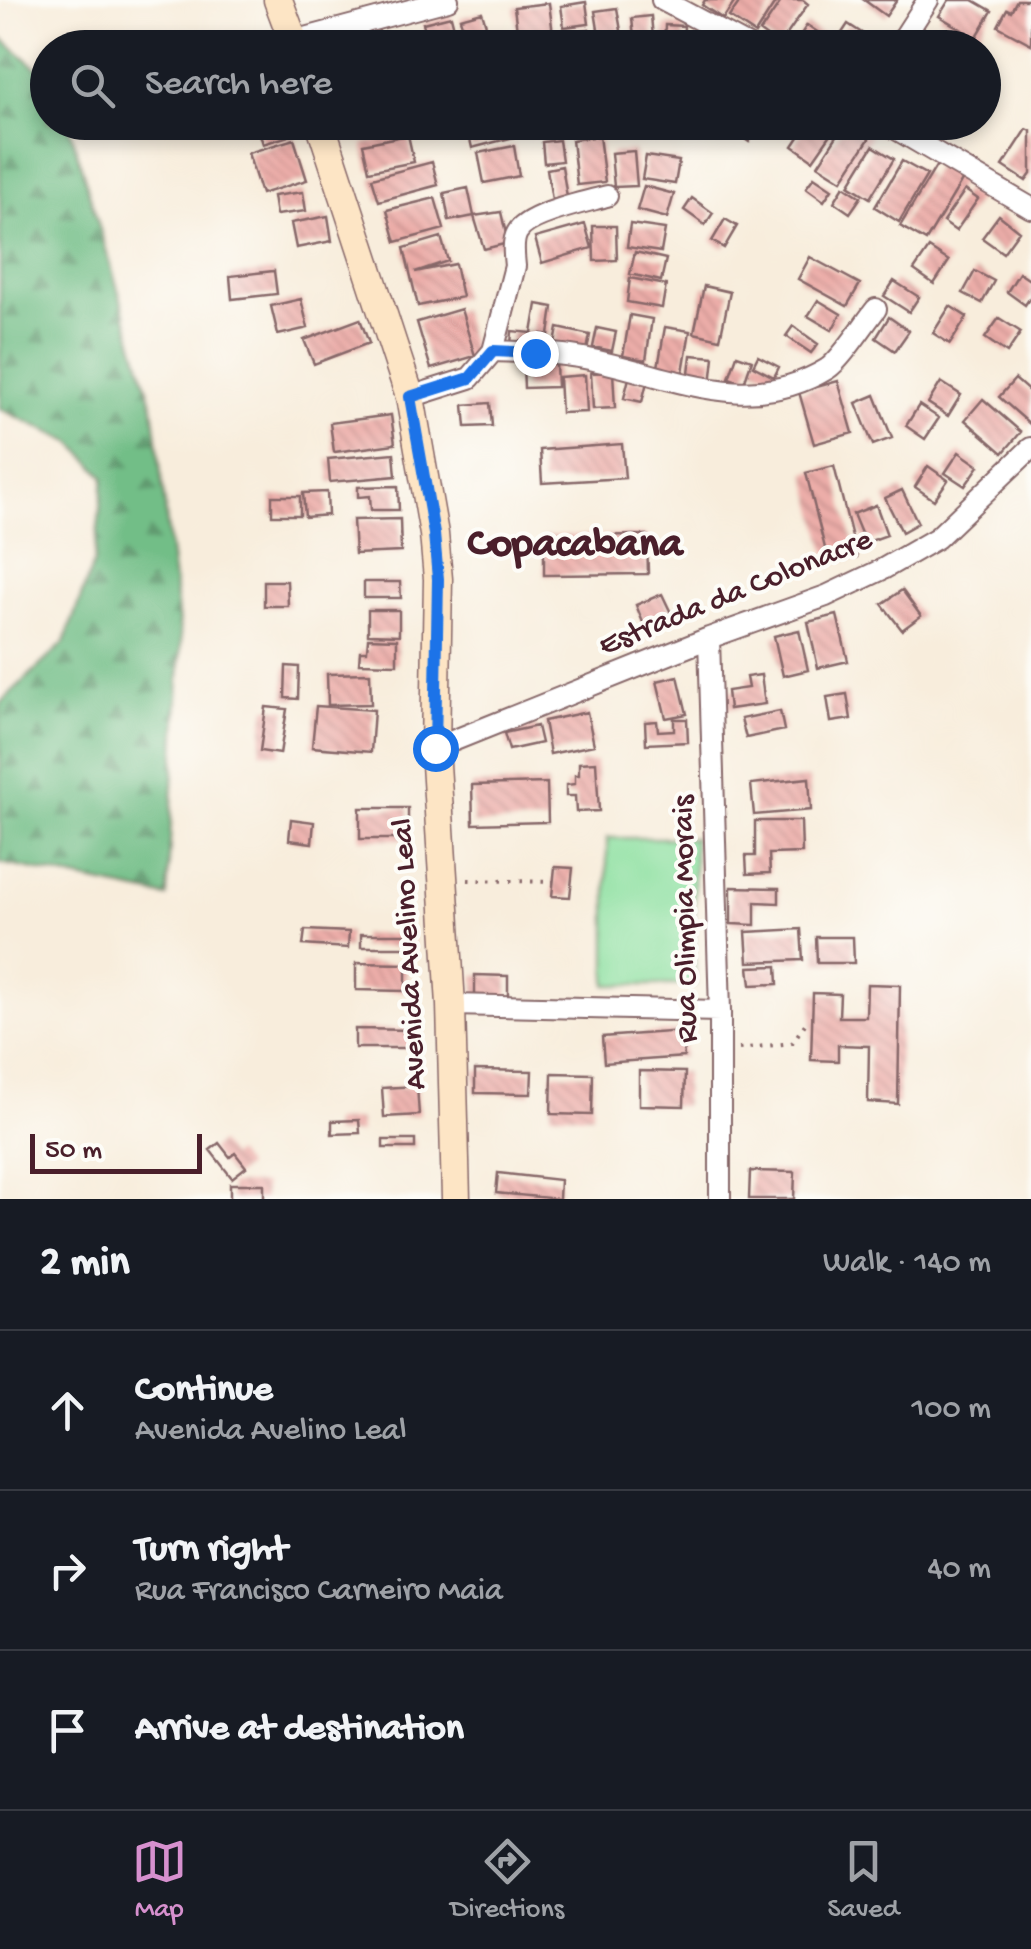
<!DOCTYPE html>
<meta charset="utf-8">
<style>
:root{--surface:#171b24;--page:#242831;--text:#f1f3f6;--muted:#9ea1a6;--line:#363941;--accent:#d690ce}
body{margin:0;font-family:"Gochi Hand",sans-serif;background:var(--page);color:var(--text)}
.scale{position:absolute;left:30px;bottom:25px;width:172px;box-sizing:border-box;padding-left:10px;border:5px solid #4a1f2b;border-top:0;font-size:28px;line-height:35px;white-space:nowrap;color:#4a1f2b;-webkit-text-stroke:8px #fdfcf7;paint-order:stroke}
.stop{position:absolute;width:30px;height:30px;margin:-22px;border:8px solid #1a73e8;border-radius:50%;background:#fff}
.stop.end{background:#1a73e8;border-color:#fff;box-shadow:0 2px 10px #0008}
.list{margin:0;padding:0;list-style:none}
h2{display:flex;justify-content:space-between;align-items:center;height:130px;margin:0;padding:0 40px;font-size:42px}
h2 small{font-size:32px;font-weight:400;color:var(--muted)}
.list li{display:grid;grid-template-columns:65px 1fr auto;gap:30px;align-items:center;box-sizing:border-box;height:160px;padding:0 40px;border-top:2px solid var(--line)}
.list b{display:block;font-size:38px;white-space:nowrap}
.list p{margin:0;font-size:32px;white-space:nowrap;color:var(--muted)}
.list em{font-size:32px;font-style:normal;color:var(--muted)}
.icon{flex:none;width:55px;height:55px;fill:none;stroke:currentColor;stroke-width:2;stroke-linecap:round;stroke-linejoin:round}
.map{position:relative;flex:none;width:1031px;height:1199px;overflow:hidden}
.search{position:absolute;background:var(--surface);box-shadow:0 5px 15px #0003;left:30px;right:30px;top:30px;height:110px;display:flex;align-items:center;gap:25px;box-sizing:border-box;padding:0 35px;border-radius:55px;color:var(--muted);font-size:38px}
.sheet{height:610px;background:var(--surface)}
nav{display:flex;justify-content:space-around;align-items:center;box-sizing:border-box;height:140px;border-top:2px solid var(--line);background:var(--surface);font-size:28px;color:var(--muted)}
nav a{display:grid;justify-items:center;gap:5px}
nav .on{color:var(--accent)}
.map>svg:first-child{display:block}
</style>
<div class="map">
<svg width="1031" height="1199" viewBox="0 0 1031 1199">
<defs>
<pattern id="forest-firs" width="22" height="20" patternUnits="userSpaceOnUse" patternTransform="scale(2.5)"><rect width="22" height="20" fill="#72be87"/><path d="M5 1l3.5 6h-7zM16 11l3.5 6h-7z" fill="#609a6f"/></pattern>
<pattern id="building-back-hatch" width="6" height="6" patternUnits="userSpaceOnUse" patternTransform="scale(2.5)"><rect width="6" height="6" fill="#ecada9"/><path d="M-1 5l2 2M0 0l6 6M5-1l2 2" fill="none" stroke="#cc9492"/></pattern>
</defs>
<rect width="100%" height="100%" fill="#fdfcf7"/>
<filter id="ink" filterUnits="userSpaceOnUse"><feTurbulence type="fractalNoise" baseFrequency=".01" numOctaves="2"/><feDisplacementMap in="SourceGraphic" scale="20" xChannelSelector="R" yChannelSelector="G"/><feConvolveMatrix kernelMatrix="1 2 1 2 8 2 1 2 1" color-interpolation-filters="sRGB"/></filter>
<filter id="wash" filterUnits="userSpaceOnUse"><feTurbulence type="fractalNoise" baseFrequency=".0048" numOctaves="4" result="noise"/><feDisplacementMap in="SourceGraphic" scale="40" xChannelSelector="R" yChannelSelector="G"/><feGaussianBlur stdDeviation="2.25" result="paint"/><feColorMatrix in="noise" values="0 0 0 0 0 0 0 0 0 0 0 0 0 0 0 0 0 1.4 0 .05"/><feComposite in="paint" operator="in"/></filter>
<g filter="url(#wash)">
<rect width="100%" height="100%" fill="#f8eddc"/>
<path fill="#8ee0a1" stroke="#6c8066" stroke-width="2.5" d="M607 838H694L695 985H607Z"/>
<path fill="url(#forest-firs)" stroke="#5e6e59" stroke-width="2.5" d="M0 37 47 76 48 122 68 123 153 406 181 641 167 897 0 863V703L64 643 94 562 104 477 73 443 0 409Z"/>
<g id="blocks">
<path fill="url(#building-back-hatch)" d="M705 0H736L723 19 702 5Z
M741 0H777L755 34 729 17Z
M782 0H803L808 4 779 46 760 32Z
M864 0H897L886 16Z
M949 0H973L992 11 976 38 939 16Z
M1017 0H1031V44L998 26 1007 9 1011 11Z
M586 2 589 24 564 27 561 6Z
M549 3 554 42 519 46 514 7Z
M617 8 624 48H601L595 11Z
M482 12 493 48H469L460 18Z
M451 16 459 48H430L423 23Z
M651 16 654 48H635L632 18Z
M848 24 877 43 874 48H832Z
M665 25 684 26 683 48H664Z
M807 25 831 41 826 48H792Z
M378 28 383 48H327L325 43Z
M589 29 592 48H567L565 33Z
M256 122H299L302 132 263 144Z
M340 122H367L368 128 342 132Z
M466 122H511L514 137 472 148Z
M721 122H762L749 142Z
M809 122H830L836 127 813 160 793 146Z
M846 122 871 136 842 180 818 165Z
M1027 129 1031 131V174L1026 181 1003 166Z
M408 135 414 162 369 171 363 144Z
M599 136 605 182 577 185 572 140Z
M294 139 307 180 261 194 248 153Z
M559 140 562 161 544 163 542 142Z
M514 146 519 176 484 183 478 153Z
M873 146 894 159 870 198 849 185Z
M634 151 637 186 614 187 611 153Z
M646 156 679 161 675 184 642 179Z
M902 161 927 175 899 222 875 207Z
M432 162 438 185 379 201 372 178Z
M938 163 963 179 926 241 900 226Z
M562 166 567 197 552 200 547 169Z
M814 177 832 189 824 201 806 188Z
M644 186 674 194 667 218 637 210Z
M844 186 861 197 850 213 834 202Z
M468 188 474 216 449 221 444 193Z
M965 190 978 199 956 231 943 222Z
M303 192 306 211 276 215 273 196Z
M435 198 444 229 396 242 387 210Z
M692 198 713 213 705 225 684 210Z
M501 212 508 243 484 249 474 216Z
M999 215 1019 231 1003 253 982 238Z
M328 216 332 241 296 248 291 223Z
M725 219 737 226 724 248 712 241Z
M585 224 592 248 542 263 535 238Z
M630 224 665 229 661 252 627 247Z
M593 226H616L617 260 594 261Z
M441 237 448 261 415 272 455 264 462 297 418 306 404 248Z
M929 248 949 261 934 284 914 270Z
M635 252 666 259 661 281 630 274Z
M810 257 860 284 847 306 798 279Z
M274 271 277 294 232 299 230 276Z
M975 271 994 281 982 303 963 293Z
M1019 273 1031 281V296L1025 305 1007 292Z
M630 278 666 285 662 308 627 302Z
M894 281 919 297 909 312 884 296Z
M704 286 730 292 720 339 694 333Z
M301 299 308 328 278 335 271 306Z
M818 300 841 314 832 330 808 316Z
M537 304 553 307 549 335 542 334 540 350 511 346 512 331 532 333Z
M950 306 967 317 950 344 933 333Z
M461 309 475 356 431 369 417 322Z
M630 315 652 319 646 360 623 356Z
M889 317 909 331 895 351 876 338Z
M999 318 1021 332 1007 353 985 338Z
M360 319 369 343 314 364 304 340Z
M793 326 818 344 811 353 786 336Z
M665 327 690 331 683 372 658 367Z
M558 328 590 335 586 355 554 349Z
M597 328 616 332 612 351 593 347Z
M691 355 714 357 711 385 688 382Z
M737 355 752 360 744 383 729 378Z
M758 356 779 367 774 377 753 366Z
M556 363 557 387 524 388 523 364Z
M613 372 615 408 593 409 591 373Z
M585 375 587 412 561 413 559 377Z
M629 378 647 382 642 402 624 398Z
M1015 379 1031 393V425L999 397Z
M838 381 853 433 814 444 799 392Z
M941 382 961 395 948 416 928 403Z
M875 395 892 438 873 445 856 403Z
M983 399 1021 432 1003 453 965 420Z
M490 403 492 426 466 427 464 405Z
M919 405 939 418 925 439 906 426Z
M391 415 395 444 334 452 330 423Z
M622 444 625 478 542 483 540 450Z
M959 452 979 466 965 486 945 473Z
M394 453 396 476 330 482 328 459Z
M834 466 857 557 829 564 806 473Z
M928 466 948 480 934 500 915 487Z
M398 486 399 510H371L370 496 358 497V487Z
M902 490 918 523 902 532 885 498Z
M327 492 328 515 305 517 303 493Z
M272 496H300V515H272Z
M876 505 887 535 865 543 853 514Z
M400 519 401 552 355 554 353 520Z
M647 535 648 574 544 575V536Z
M264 581H287L288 606H264Z
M364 582H400L401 598H364Z
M902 590 921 616 902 630 882 604Z
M662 594 671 613 644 625 636 605Z
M368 610H399V635L368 634Z
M837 615 848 661 818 668 808 622Z
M799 630 808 670 783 676 774 636Z
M368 638 397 639V664L359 663 360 651H367Z
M286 666 299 667 298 699 285 698Z
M370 673 371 704 328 705 327 674Z
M761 675 765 704 729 709 727 691 748 688 746 677Z
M678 676 687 714 666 718 657 681Z
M847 694 851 719 831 722 827 697Z
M316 706 374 710 371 752 312 747Z
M266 707 287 709 280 754 260 751Z
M780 711 784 730 746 738 741 719Z
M587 712 594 745 550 754 544 721Z
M674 719H687L688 742 646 744 645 722 657 721 658 731 674 730Z
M537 726 541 743 509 750 504 733Z
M596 762 599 811 576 812 575 796H566V785L575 784V775H579V763Z
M809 778 811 810 754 815 751 784Z
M547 783 548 822 473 824 472 785Z
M360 808H408V839H360Z
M291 819 314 822 312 843 289 840Z
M755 821H801L802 853 769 854 770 873 747 874 746 856H755Z
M555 867 573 868 570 897 552 896Z
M731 887 779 888V903L755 902V925L731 924Z
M801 929 803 960 748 962 746 932Z
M305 930 349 932 348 948 303 945Z
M361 934H411L412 947H361Z
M816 937H853L854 963H817Z
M356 963 406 964V991L356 990Z
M777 966 778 984 751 985 749 967Z
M475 975 508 976V997L475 996Z
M867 984 900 985 898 1104 868 1102 869 1046 838 1045V1061L811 1060 813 993 840 994 839 1017H866Z
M355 1029 412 1030V1048H355Z
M682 1031 684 1057 604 1063 602 1037Z
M475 1070 532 1071 531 1094 475 1093Z
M639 1071 685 1072 684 1106 639 1105Z
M552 1073 593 1074 592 1115 551 1114Z
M417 1086 419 1115 384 1117 382 1088Z
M359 1120 360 1133 332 1134V1121Z
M383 1140H415V1148H383Z
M219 1143 230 1157 235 1153 246 1167 232 1178 210 1150Z
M750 1171 795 1172 794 1199H749Z
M498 1173 560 1180 559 1199 496 1193Z
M230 1184H264V1199H230Z"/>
</g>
</g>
<g filter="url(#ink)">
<use href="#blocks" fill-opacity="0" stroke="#876769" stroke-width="2.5"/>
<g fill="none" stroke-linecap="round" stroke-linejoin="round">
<defs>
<path id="street" d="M662 0 752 48
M294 41 448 0
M897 48 928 0
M884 122 1031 208
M493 351 515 266C514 256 512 242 517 233 526 214 586 202 607 196
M410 397 470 378 493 351C521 352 551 352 578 357 663 371 743 420 827 369 841 360 864 324 876 309
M709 638 720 1011V1199
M435 748 709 638 826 596 883 569 937 538 1031 448
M451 1005 720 1011"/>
<path id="secondary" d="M278 0 296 48
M320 122 410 397 434 534 438 579 435 748 451 1005 456 1199"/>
</defs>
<use href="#street" stroke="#876769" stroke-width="24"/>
<use href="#secondary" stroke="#876769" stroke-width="31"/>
<path stroke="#876769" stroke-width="4" stroke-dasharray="2.5 8" stroke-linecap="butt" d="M468 880 554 882
M739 1049 792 1043 805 1024"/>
<use href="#street" stroke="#fff" stroke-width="20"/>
<use href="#secondary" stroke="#fde5c5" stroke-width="28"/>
</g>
</g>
<g fill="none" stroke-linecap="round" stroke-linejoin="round" filter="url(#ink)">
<path stroke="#1a73e8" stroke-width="12" d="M435 748 438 579 434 534 410 397 470 378 493 351 535 353"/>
</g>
<g text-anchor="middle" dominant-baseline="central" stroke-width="8" stroke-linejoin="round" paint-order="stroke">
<g font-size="32" fill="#4a1f2b" stroke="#fdfcf7">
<text transform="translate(736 594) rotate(-22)">Estrada da Colonacre</text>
<text transform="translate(687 919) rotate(-91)">Rua Olimpia Morais</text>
<text transform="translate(411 954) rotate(-93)">Avenida Avelino Leal</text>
</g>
<g font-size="42" font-weight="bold" fill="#4a1f2b" stroke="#fdfcf7">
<text x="575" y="546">Copacabana</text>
</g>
</g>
</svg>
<div class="scale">50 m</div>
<div class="stop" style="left:435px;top:748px"></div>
<div class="stop end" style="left:535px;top:353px"></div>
<div class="search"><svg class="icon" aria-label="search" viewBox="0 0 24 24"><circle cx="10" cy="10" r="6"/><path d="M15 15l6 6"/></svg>Search here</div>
</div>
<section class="sheet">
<h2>2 min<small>Walk · 140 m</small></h2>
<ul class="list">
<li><svg class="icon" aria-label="ahead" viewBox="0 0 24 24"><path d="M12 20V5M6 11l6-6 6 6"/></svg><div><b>Continue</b><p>Avenida Avelino Leal</p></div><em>100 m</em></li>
<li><svg class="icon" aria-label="right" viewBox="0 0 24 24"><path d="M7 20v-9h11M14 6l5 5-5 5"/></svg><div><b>Turn right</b><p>Rua Francisco Carneiro Maia</p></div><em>40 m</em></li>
<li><svg class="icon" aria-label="arrive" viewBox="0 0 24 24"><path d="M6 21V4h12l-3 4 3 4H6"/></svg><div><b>Arrive at destination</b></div></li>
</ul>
</section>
<nav>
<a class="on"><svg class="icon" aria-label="map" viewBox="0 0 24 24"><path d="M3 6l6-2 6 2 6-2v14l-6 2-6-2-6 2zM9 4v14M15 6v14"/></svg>Map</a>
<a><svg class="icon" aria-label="directions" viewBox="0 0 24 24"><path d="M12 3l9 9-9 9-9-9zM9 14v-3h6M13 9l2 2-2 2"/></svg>Directions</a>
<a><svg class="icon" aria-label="saved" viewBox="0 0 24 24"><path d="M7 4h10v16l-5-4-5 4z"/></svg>Saved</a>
</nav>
